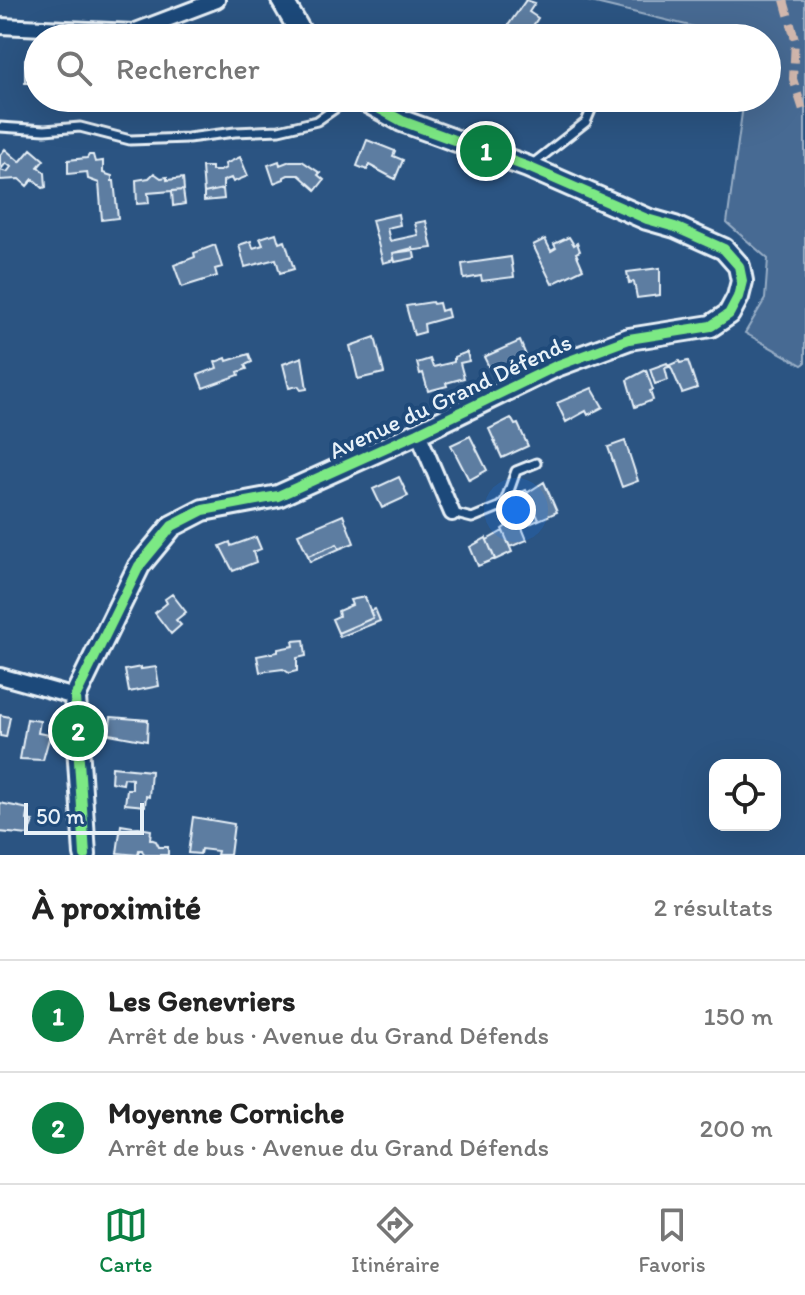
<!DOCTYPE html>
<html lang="fr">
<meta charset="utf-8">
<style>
:root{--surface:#fff;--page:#f6f6f6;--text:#222;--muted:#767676;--line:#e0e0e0;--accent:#0b8043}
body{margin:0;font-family:Itim,sans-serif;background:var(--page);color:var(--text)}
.controls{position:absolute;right:24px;bottom:24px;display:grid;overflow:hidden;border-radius:16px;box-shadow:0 8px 32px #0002}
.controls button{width:72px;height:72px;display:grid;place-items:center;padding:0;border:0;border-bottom:2px solid var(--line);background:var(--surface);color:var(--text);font:40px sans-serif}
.scale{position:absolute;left:24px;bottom:20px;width:120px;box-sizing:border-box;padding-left:8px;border:4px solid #e8f1f8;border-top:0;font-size:22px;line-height:28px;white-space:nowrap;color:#e8f1f8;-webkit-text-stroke:6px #1f4a7a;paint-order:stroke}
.you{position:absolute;left:516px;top:510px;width:28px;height:28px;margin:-20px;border:6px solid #fff;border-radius:50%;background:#1a73e8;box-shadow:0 0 0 12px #1a73e833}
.badge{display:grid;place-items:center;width:52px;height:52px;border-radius:50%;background:var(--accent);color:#fff;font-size:26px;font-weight:700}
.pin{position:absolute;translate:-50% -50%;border:4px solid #fff;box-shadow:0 2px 8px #0006}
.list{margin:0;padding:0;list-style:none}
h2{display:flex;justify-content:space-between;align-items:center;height:104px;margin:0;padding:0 32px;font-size:34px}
h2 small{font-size:26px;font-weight:400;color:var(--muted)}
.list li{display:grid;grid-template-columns:52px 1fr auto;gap:24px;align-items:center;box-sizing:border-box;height:112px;padding:0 32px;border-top:2px solid var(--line)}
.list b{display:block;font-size:30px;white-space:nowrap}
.list p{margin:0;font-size:26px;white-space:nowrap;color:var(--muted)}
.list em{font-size:26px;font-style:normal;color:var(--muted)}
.icon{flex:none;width:44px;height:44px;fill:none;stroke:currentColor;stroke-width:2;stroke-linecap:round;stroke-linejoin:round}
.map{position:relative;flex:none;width:805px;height:855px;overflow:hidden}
.search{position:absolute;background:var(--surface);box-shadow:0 8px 32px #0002;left:24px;right:24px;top:24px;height:88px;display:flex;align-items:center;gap:20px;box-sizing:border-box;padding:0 28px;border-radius:44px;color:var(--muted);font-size:30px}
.sheet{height:328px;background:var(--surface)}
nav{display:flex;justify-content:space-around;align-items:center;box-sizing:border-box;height:112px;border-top:2px solid var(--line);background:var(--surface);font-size:22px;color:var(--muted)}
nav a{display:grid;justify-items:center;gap:4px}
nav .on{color:var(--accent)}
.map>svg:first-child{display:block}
</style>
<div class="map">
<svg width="805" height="855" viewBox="0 0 805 855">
<rect width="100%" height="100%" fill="#2b5482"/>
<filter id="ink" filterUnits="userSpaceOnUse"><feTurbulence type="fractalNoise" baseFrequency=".0125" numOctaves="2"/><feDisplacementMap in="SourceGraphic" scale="16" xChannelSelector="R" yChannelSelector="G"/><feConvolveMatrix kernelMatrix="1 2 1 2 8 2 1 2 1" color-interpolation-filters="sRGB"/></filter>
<g filter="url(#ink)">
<path fill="#476b93" stroke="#98aec6" stroke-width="2" d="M583 0H805V363L802 365 745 333 765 299 768 259 727 223 744 98H767V38H740Z"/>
<path fill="#5d7da1" stroke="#e8f1f8" stroke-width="2" d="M526 0 535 3 529 12 538 18 525 38H516L511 35 513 32 507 27Z
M25 59 38 60V91H33L34 83H25Z
M367 140 395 151 393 156 403 160 395 179 369 165 367 170 357 166Z
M5 149 20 162 31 149 44 160 38 167 45 173 46 187 43 188 33 179 27 186 19 179 0 180V170L7 172 11 167 6 163 2 168 0 165V155Z
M89 155H93L95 162 103 161V173L112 176V181H114L118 218 102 220 99 183 88 179 87 172 68 174V160L87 158Z
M240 157 248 176 233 182 231 178 223 181V189L204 193 202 167H212V171H220L226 168 225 164Z
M279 161 280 165 290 161H302L320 173 318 175 324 180 316 190 299 175H288L284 177V179L274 183 268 165Z
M154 173 161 178 167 177V180L183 178 184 190 148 193 149 203 137 204 136 180 149 178Z
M223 189 224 199 204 201V193Z
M183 190 185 204 173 206 172 191Z
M398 214 400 225 387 228 390 241 418 235 415 223 426 221 432 248 393 253 394 260 383 263 372 220Z
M276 233 279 243 285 241 294 269 280 273 276 259 245 267 239 245 251 241 253 248 263 245 260 238Z
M569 237 574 245 577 243 580 251 576 253 583 269 552 284 533 245 545 239 551 251 556 248 554 244Z
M215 245 222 267 215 269 217 276 182 287 174 265 195 257 194 253Z
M413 248 415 258 395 262 393 253Z
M511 257 514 277 482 281 481 276 464 279 462 264Z
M660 268V295L637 298 634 282 629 283 627 272Z
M432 302 433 304 439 303 441 311 447 309 449 317 424 324 425 332 414 335 406 306Z
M375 337 384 373 358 379 350 346Z
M520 341 527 358 493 375 484 357Z
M467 352 469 361 460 363 464 378 446 383 447 386 428 391 423 373 420 374 417 363 430 359 433 367 454 362V357Z
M249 354 252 362 245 365 247 369 238 372 239 375 203 388 198 375 217 368 215 362 226 358 227 361Z
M302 357 307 389 301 390 298 386 289 388 283 364Z
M679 361 680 363 688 361 697 388 682 393 670 365Z
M667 363 669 367 665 368 668 380 655 384 650 369Z
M646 370 653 390 650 391 653 400 635 407 627 380Z
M592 388 603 407 588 415 586 411 566 422 557 403Z
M511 418 515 425 518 424 528 446 502 458 489 429Z
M470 436 487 470 469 480 451 445Z
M625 441 638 481 622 487 608 447Z
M399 477 408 496 382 508 373 489Z
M544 482 557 512 539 520 527 493Z
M526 490 539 520 522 527 513 506 518 504 514 495Z
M343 515 354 543 339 549 337 544 308 556 298 534Z
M518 518 527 540 510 547 502 529Z
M503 531 512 552 495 560 487 540Z
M256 537 261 549 253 552 256 562 233 571 220 546 230 542 231 546Z
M486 538 495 559 478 566 470 547Z
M337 544 339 549 310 562 308 556Z
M172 594 186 612 176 620 181 625 171 634 155 613 167 603 165 599Z
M365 597 373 618 338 633 332 619 339 616 338 611 352 605 350 600Z
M375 609 380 621 340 637 338 633 373 618 370 611Z
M304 640 306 656 297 658V671L289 673 283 669 260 672 257 656 278 652V649L294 646 293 641Z
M141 667V669L156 667 159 686 129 692 125 670Z
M0 715 10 717 6 737 0 736Z
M111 717 148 720 147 741 109 734Z
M27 719 40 721 38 733 50 735 43 760 20 759Z
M112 767 151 771 149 797 146 796 145 806 125 804 127 789H132V779L124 778 123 784 111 782Z
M0 803 29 809 27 820 33 821 28 835 0 832Z
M193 817 234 824 230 855H217L218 851 201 849 200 854 188 853Z
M121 825 151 830 150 839 156 841 159 847H168V855H144L142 850H139L138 855 117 853Z"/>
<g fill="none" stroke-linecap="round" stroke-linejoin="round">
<defs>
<path id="lane" d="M0 127 45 130 80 127 130 140 188 138 235 132 279 130 317 121 350 98
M530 166 586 122 596 98
M452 513 472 518 499 507 505 502 516 471 536 463"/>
<path id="street" d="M0 26 133 32 217 0
M418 433 452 513
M0 676 75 697"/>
<path id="secondary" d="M282 0 304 38
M85 855 75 697 139 566 172 526 203 510 278 496 418 433 556 366 629 339 711 326 729 314 738 297 742 281 739 266 724 249 675 227 647 219 528 167 402 121 360 98"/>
</defs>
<use href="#lane" stroke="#e8f1f8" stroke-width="13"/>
<use href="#street" stroke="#e8f1f8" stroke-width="20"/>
<use href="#secondary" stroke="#e8f1f8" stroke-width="26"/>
<use href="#lane" stroke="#1f4a7a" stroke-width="7"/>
<use href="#street" stroke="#1f4a7a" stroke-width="14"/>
<use href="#secondary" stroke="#1f4a7a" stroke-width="20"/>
<path stroke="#d1b7ad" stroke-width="8" stroke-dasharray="16 8" stroke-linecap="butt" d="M784 0 795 39 793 79 805 116"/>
<defs>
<path id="cycleway" d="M85 855 75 697 139 566 172 526 203 510 278 496 418 433 556 366 629 339 711 326 729 314 738 297 742 281 739 266 724 249 675 227 647 219 528 167 402 121 360 98"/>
</defs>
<use href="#cycleway" stroke="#1f4a7a" stroke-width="15"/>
<use href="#cycleway" stroke="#7ce984" stroke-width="10"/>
</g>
</g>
<g text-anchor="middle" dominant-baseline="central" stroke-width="8" stroke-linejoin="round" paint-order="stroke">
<g font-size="24" fill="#e8f1f8" stroke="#1f4a7a">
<text transform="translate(450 396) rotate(-25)">Avenue du Grand Défends</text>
</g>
</g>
</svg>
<div class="controls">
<button><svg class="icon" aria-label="locate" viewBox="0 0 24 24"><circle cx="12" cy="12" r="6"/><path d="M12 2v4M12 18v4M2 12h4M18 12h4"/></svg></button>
</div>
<div class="scale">50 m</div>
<div class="you"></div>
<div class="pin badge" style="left:486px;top:151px">1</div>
<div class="pin badge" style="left:78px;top:731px">2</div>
<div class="search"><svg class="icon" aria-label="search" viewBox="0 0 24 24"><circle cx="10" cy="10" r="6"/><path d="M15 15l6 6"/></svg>Rechercher</div>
</div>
<section class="sheet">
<h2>À proximité<small>2 résultats</small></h2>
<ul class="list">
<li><span class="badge">1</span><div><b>Les Genevriers</b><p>Arrêt de bus · Avenue du Grand Défends</p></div><em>150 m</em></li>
<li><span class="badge">2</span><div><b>Moyenne Corniche</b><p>Arrêt de bus · Avenue du Grand Défends</p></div><em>200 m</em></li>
</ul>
</section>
<nav>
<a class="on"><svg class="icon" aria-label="map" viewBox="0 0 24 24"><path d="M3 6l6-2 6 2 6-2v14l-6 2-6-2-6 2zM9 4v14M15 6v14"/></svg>Carte</a>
<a><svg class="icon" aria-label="directions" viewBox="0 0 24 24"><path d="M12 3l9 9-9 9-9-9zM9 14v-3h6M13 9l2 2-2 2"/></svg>Itinéraire</a>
<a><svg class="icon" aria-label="saved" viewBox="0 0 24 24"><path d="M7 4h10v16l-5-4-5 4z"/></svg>Favoris</a>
</nav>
